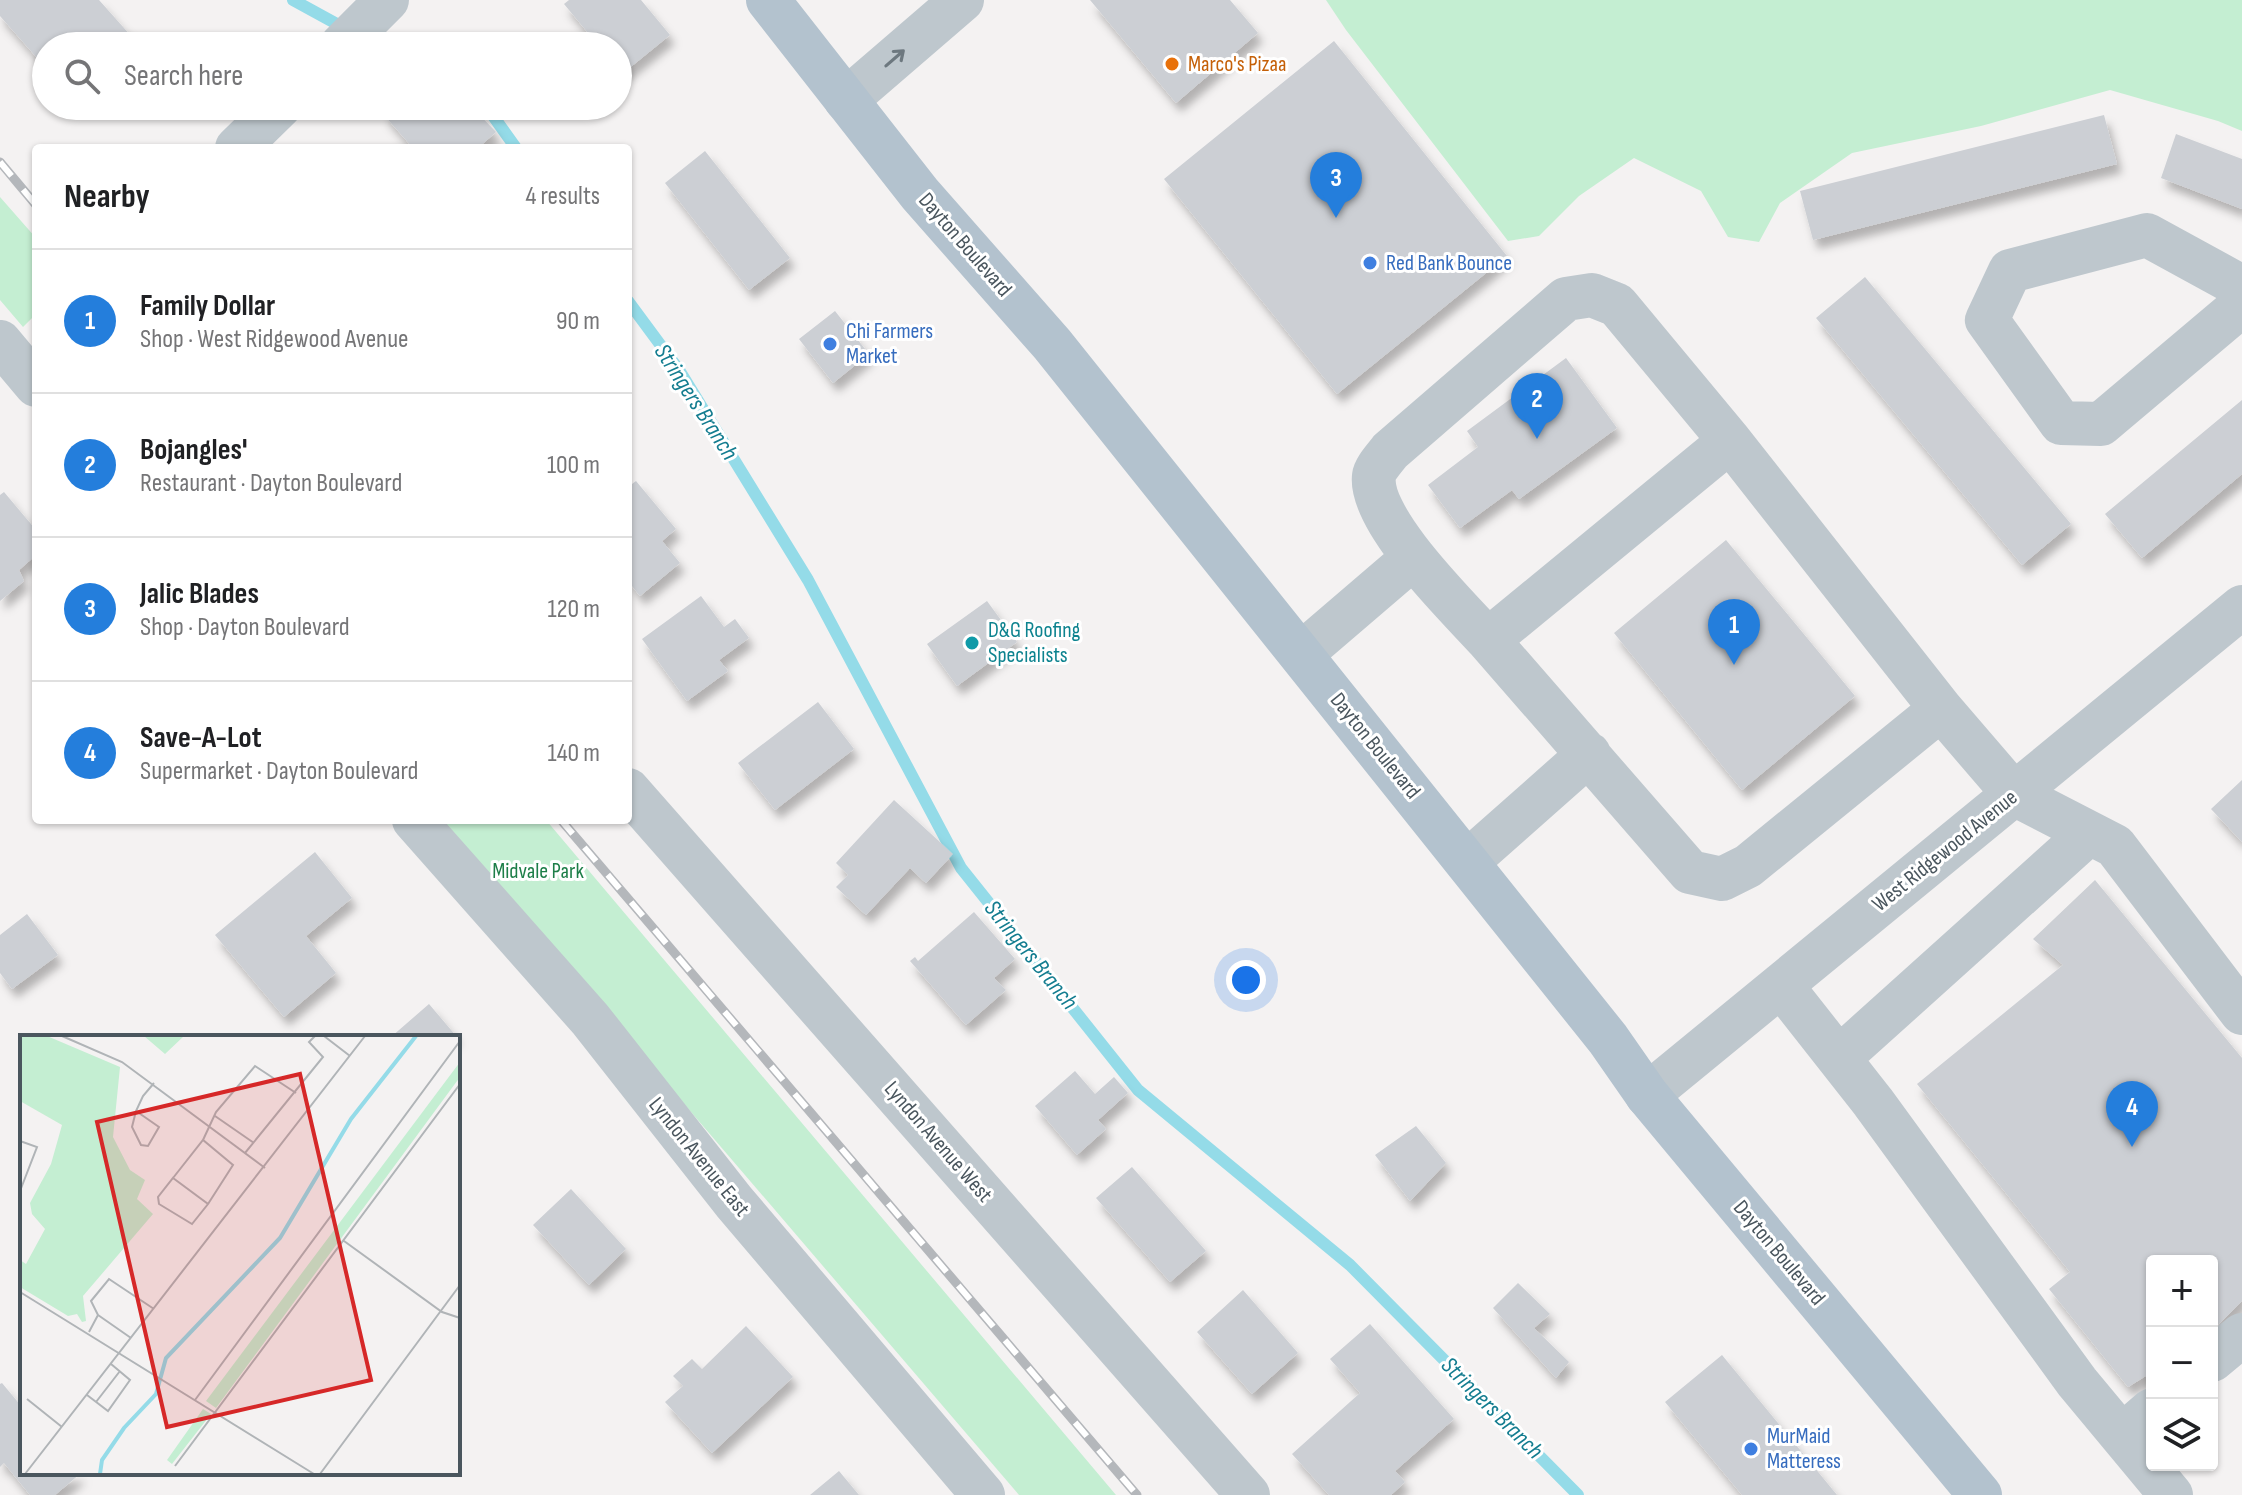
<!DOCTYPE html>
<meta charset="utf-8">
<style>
:root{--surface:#fff;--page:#f2f2f2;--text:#202124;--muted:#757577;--line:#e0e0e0;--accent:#247edc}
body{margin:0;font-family:"Sofia Sans Condensed",sans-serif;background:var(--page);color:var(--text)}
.controls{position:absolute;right:24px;bottom:24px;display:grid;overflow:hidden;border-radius:8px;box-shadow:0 2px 6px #0004}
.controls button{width:72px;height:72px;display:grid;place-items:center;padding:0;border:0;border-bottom:2px solid var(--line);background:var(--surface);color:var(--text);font:40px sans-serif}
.you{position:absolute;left:1246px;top:980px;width:28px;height:28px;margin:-20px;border:6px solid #fff;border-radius:50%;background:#1a73e8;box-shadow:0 0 0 12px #1a73e833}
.badge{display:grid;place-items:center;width:52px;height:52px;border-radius:50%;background:var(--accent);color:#fff;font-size:26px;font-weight:700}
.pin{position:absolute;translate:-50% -66px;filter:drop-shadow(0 2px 4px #0008)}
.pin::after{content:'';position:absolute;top:42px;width:28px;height:24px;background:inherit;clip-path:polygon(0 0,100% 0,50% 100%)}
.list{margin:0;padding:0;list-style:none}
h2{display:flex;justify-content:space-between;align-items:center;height:104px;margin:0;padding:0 32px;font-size:34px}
h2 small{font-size:26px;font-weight:400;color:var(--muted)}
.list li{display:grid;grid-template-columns:52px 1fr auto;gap:24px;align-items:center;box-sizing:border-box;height:144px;padding:0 32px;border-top:2px solid var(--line)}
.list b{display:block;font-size:30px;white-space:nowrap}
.list p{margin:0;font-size:26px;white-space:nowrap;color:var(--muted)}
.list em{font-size:26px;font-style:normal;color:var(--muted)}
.icon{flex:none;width:44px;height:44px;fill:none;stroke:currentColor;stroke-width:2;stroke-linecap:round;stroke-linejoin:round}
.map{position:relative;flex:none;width:2242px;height:1495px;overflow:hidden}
.search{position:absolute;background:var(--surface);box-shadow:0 2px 6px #0004;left:32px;top:32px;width:600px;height:88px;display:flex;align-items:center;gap:20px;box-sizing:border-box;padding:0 28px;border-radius:44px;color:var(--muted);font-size:30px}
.panel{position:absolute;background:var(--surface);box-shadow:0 2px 6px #0004;left:32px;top:144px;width:600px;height:680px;border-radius:8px}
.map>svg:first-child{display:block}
</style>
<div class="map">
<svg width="2242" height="1495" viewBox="0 0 2242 1495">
<defs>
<filter id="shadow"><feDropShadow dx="5" dy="9" stdDeviation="4" flood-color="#0004"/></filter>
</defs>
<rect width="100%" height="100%" fill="#f4f2f2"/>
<path fill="#c4eed2" d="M1326 0H2242V131L2218 121 2110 90 1981 126 1852 153 1780 203 1759 242 1728 237 1701 191 1634 158 1579 196 1539 236 1508 241 1346 30Z
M0 197 36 238V314L23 327 0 300Z
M441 820H546L1116 1495H1019Z"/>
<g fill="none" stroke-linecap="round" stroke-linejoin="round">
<path stroke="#94dbe8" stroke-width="12" d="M293 0 346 29
M486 106 516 148
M628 301 679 370 808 580 961 868 1138 1090 1350 1265 1578 1495"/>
</g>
<path fill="#cccfd4" filter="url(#shadow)" d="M0 0H99L140 46H46V68L0 16Z
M569 0H641L670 35 622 74 618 69V46H599L564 4Z
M1090 0H1230L1258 33 1176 103Z
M1334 41 1507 256 1337 394 1164 179Z
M391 106H471L496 132 478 148H413L383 114Z
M2104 115 2117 164 1813 240 1800 191Z
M2176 134 2242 159V209L2161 178Z
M705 151 790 258 749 290 665 183Z
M1865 277 2071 524 2022 565 1816 318Z
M835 311 869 354 833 383 799 339Z
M1566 358 1617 428 1519 499 1512 490 1460 528 1428 485 1478 447 1467 431Z
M2242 400V474L2142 558 2105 514Z
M636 481 676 529 662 541 680 563 640 596 628 581V487Z
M4 492 36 530V555L19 570 24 581 0 601V495Z
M1726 540 1855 696 1742 790 1614 633Z
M701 596 724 627 735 619 749 638 719 660 728 671 687 701 642 639Z
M987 601 1017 642 957 686 927 644Z
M818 702 854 749 775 810 738 763Z
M2242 780V842L2211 809Z
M894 800 953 854 926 883 910 868 866 915 836 887 848 875 836 863Z
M315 852 352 898 306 936 336 973 284 1017 215 935Z
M2095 880 2242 1058V1301L2212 1331V1261H2152V1372L2128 1387 2049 1289 2070 1272 1917 1084 2063 965 2033 939Z
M974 912 1015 959 994 978 1006 990 966 1025 910 961 915 957 918 961Z
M27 914 58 955 12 989 0 973V935Z
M429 1004 457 1037H391Z
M1075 1071 1095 1094 1114 1077 1128 1093 1098 1120 1106 1129 1077 1155 1035 1106Z
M1416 1126 1446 1163 1410 1201 1375 1155Z
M1132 1167 1206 1251 1170 1282 1096 1198Z
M571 1189 626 1249 589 1285 533 1225Z
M1518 1283 1550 1314 1534 1328 1569 1362 1556 1378 1493 1308Z
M1243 1290 1298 1353 1252 1394 1197 1332Z
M1370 1324 1454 1419 1395 1471 1405 1482 1391 1495H1329L1292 1454 1360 1393 1330 1359Z
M746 1326 793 1377 712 1453 665 1402 683 1386 673 1376 692 1359 702 1369Z
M1722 1355 1837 1495H1742L1665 1402Z
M2 1383 22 1407V1473H81L55 1495H30L4 1463 0 1467V1384Z
M839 1471 859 1495H810Z"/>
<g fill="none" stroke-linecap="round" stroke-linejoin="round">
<path stroke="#bec7cd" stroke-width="44" d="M341 46 387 0
M846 100 962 0
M237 148 280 106
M2242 287 2147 235 2010 271 1987 320 2061 423 2101 424 2242 305
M1592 295 1617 305 1730 441 1488 640C1459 608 1368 520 1374 476 1375 468 1385 458 1390 451L1566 299Z
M0 342 36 385
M1488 640 1690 872 1722 879 1748 866 1941 709 1730 441
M1301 654 1413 558
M1941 709 2014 794 2115 846 2242 1013
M628 790 1248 1495
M414 820 590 1019 734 1202 983 1495
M1467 862 1589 754
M1781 985 1873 1102 2077 1382 2171 1495
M1839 1058 2089 833
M1647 1095 2242 607
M2212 1360 2242 1335
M2122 1436 2152 1410"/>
<path stroke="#b3c2ce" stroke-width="44" d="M768 0 920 194 1052 344 1608 1039 1647 1095 1980 1495"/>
<defs>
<path id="rail" d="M0 162 36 205
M561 820 1137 1495"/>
</defs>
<use href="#rail" stroke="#b4b7bb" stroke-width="9"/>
<use href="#rail" stroke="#fff" stroke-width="6" stroke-dasharray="18" stroke-linecap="butt"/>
</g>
<defs><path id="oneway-shaft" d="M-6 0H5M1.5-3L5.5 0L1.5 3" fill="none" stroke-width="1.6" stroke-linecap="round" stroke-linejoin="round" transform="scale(2)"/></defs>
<use stroke="#6d787f" href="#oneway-shaft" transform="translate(895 58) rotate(-41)"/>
<circle fill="#e8710a" stroke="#fff" stroke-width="3" cx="1172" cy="64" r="8"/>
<g fill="#3f7fe0" stroke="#fff" stroke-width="3">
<circle cx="1370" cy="263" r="8"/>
<circle cx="830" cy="344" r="8"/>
<circle cx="1751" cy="1449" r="8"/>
</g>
<circle fill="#0f9aa8" stroke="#fff" stroke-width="3" cx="972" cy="643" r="8"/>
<g text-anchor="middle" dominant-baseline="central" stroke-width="6" stroke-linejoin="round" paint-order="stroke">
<g font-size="22" fill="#c56008" stroke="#fff" text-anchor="start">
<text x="1188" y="64">Marco's Pizaa</text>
</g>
<g font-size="22" fill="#4a565e" stroke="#fff">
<text transform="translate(965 245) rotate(49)">Dayton Boulevard</text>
<text transform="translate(1375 746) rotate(51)">Dayton Boulevard</text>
<text transform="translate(1945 851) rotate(-39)">West Ridgewood Avenue</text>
<text transform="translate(938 1142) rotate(49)">Lyndon Avenue West</text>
<text transform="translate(699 1157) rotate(51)">Lyndon Avenue East</text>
<text transform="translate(1779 1253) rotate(50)">Dayton Boulevard</text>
</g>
<g font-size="22" fill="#366cbe" stroke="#fff" text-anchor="start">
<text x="1386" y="263">Red Bank Bounce</text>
<text x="846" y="331">Chi Farmers<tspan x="846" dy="25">Market</tspan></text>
<text x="1767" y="1436">MurMaid<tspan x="1767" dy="25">Matteress</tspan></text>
</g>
<g font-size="22" fill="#0d838f" stroke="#fff" text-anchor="start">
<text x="988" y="630">D&amp;G Roofing<tspan x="988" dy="25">Specialists</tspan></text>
</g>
<g font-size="22" fill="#1d7e48" stroke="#fff">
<text x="538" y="871">Midvale Park</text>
</g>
<g font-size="24" font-style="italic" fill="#147d90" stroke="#fff">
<text transform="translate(696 402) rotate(57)">Stringers Branch</text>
<text transform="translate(1031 955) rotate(51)">Stringers Branch</text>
<text transform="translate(1492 1408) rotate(45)">Stringers Branch</text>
</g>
</g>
<g transform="translate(20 1035)">
<rect width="440" height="440" fill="#f4f2f2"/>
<path d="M0 1H27L100 32 93 102 110 135 125 145 117 164 133 179 63 261 66 286 62 287 57 279 48 281 0 252V225L6 229 25 194 12 179 10 168 31 129 42 90 0 66ZM124 1H164L145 19ZM440 27V42L196 373 186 366ZM183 374 191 379 152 429 147 425Z" fill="#c4eed2"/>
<path fill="none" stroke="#94dbe8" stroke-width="4" d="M80 439 82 425 104 393 136 359 146 323 260 203 331 84 396 1"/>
<path fill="none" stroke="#b0b4b7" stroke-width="2" d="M42 1 102 27 245 133M304 1 330 21M116 76 139 92 128 111 121 110 112 92 116 76 123 61 134 48M195 81 234 108M183 105 196 77 235 31 276 58M0 106 17 112 0 156M225 118 303 22 289 7 295 1M153 143 188 169 172 189 139 169 138 162ZM153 143 183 105 213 130 188 169M324 206 422 277 440 283M0 257 294 439M78 280 111 303M69 297 78 280 71 266 89 244 134 274M67 360 88 376 110 345 91 329M7 364 42 392M175 365 440 6M76 367 100 336M155 431 440 49M5 439 345 1M300 439 440 250"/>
<path fill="#d62828" fill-opacity="0.15" stroke="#d62828" stroke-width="4" d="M280 39 351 345 147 392 77 87Z"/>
<rect width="440" height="440" fill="none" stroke="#4a565e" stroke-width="4"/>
</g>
</svg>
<div class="controls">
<button>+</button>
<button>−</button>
<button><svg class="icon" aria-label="layers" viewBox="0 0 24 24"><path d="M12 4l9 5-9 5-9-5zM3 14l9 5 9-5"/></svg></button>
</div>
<div class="you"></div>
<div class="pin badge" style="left:1734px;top:665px">1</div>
<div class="pin badge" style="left:1537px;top:439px">2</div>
<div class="pin badge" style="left:1336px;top:218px">3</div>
<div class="pin badge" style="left:2132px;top:1147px">4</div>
<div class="search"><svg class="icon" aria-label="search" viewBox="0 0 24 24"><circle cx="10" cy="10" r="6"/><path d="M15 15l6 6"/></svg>Search here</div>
<section class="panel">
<h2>Nearby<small>4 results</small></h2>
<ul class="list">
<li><span class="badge">1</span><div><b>Family Dollar</b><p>Shop · West Ridgewood Avenue</p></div><em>90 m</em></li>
<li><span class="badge">2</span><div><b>Bojangles'</b><p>Restaurant · Dayton Boulevard</p></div><em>100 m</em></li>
<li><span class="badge">3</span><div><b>Jalic Blades</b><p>Shop · Dayton Boulevard</p></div><em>120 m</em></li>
<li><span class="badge">4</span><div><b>Save-A-Lot</b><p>Supermarket · Dayton Boulevard</p></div><em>140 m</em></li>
</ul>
</section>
</div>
